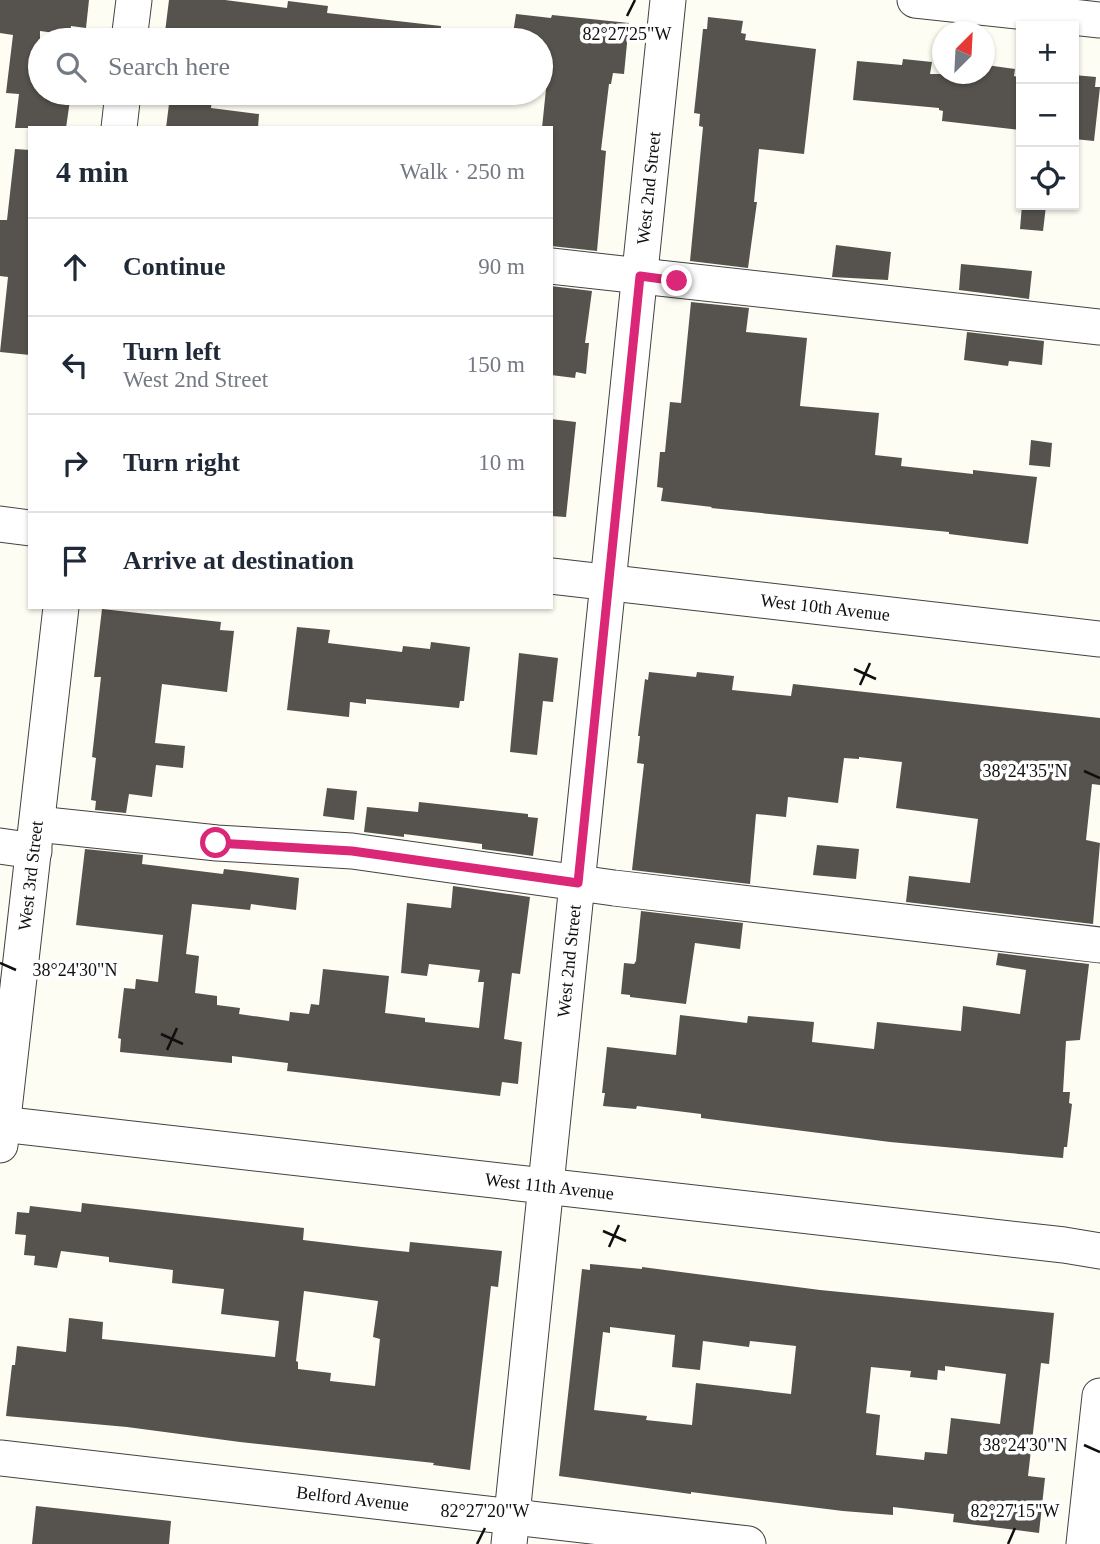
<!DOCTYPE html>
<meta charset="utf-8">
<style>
:root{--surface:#fff;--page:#f6f6f7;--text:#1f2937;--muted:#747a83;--line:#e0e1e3}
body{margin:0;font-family:"Times New Roman",serif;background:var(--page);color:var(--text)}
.controls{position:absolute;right:21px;top:21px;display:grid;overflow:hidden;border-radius:0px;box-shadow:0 2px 5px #0004}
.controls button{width:63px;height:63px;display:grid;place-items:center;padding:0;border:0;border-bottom:2px solid var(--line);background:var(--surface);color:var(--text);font:35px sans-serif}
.compass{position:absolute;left:932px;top:21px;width:63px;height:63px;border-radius:50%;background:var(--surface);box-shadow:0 2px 5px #0004;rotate:24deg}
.stop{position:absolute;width:21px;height:21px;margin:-16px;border:5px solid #db2777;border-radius:50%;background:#fff}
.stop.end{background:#db2777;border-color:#fff;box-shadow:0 2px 7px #0008}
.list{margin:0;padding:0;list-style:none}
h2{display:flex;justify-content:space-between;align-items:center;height:91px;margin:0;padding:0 28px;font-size:30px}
h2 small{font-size:23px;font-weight:400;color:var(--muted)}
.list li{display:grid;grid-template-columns:46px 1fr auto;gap:21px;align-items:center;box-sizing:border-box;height:98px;padding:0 28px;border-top:2px solid var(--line)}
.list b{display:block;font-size:26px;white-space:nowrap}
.list p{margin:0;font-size:23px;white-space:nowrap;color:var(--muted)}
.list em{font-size:23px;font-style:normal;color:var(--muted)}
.icon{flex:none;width:38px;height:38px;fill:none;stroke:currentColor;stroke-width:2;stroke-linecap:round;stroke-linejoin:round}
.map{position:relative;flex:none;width:1100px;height:1544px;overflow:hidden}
.search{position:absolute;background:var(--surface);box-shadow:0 2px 5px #0004;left:28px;top:28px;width:525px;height:77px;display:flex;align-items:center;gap:18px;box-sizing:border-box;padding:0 24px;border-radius:38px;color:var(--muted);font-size:26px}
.panel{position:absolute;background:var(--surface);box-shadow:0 2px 5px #0004;left:28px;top:126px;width:525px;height:483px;border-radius:0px}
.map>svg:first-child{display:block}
</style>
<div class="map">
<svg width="1100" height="1544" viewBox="0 0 1100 1544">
<rect width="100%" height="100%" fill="#fdfdf3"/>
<path fill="#56524d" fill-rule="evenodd" d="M0 0H89L86 28 71 26 70 35 40 31V93H71L66 128H15L19 94 6 93 13 35 0 33Z
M169 0H225L287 8 288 1 328 6 327 13 441 26 440 40H164Z
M516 14 551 18 552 15 629 23 624 74 613 73 611 84H609L601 150 606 151 597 251 551 246V128H542L547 79H545L546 69 541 68V40H512Z
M708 17 743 21 741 33 746 34 745 40 816 49 804 154 759 149 754 202H757L748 268 690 261 703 127 699 126 700 114 694 113 703 29H707Z
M903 59 932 62 930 74H985L986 65 1015 69 1014 76 1021 78V130L942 121 943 111 939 110V108L853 100 857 61 902 65Z
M1074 75 1096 77 1095 87H1100L1094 141 1074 139Z
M170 96 212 100 211 108 259 114 258 128H166Z
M15 149 30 150V355L0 352 8 277 0 276V220H7Z
M1022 205 1046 206 1043 231 1020 229Z
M836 245 891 252 888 280 832 277Z
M961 264 1032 271 1029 299 959 290Z
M551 286 592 291 585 343H589L586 374 576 372 575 378 551 375Z
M691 302 749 308 746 332 807 338 800 406 879 413 875 455 902 458 901 466 973 474V470L1037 477 1028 544 949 534V532L711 508 712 507 661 501 663 488 657 487 660 452H665L670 402 681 403Z
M967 332 1044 341 1042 365 1009 361 1008 366 964 360Z
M551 419 576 422 566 517 551 516Z
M1031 440 1052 443 1050 467 1029 465Z
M102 609 221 622 220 630 234 631 227 692 162 684 155 743 185 746 183 768 156 765 152 797 129 794 126 813 95 810 96 801 91 800 96 758 92 757 101 677H94Z
M297 627 330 630 328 643 402 652 403 646 430 649 431 642 470 647 464 701H460L459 708 366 699V704L350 702 349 717 287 710Z
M519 653 558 658 553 702 543 701 537 755 510 752Z
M649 672 696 677 697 672 734 676 732 690 791 696 793 684 1100 718V785L1092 784 1086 840 1100 843 1093 924 906 902 909 876 970 883 978 819 896 808 902 762 859 757V759L844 758 838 803 788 797 786 817 756 814 750 884 632 870 644 764 637 763 640 736H638L645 679 648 680Z
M327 788 357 791 354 820 323 816Z
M419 802 528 814V817L538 818 533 856 482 849V844L404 834V837L364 832 367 807 418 812Z
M817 845 859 849 856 879 813 875Z
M85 849 143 855 142 864 223 874 224 869 299 878 296 910 251 904 250 910 192 904 186 954 199 956 195 993 217 996V1005L240 1008 239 1014 289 1021 290 1012 309 1014 311 1004 319 1005 323 969 389 976 385 1013 425 1018V1022L479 1028 484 982H478L480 970 429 964 427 976 401 973 407 903 451 908 453 886 530 897 520 974 512 973 504 1039 522 1042 518 1084 502 1082 500 1096 287 1071 288 1063 232 1056V1063L120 1052 121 1039 118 1038 124 988 135 989 136 979 158 982 163 935 76 925Z
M641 911 743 923 740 949 695 943 686 1004 630 997V995L621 994 624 963 634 964 636 961Z
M998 953 1089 964 1080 1040 1066 1041 1063 1092H1070L1069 1103 1072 1104 1067 1147H1064L1063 1158 890 1142 701 1118V1114L637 1106 636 1109 603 1106 605 1093H602L607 1047 676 1055 680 1015 747 1023 748 1016 814 1022 812 1042 874 1049 877 1022 961 1031 963 1006 1020 1014 1026 970 996 965Z
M82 1203 304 1228 303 1240 362 1247 409 1252 410 1242 502 1251 498 1287 491 1286 470 1470 433 1465 434 1463 240 1442 127 1427 6 1416 12 1365H15L17 1346 66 1352 69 1318 103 1322 102 1339 275 1357 279 1321 221 1314 224 1289 172 1283 173 1270 109 1262V1257L61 1251 57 1268 34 1265 35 1256 24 1255 26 1235 15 1234 17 1212 29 1213 30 1206 81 1212ZM304 1291 378 1301 373 1337 380 1339 375 1386 330 1381 331 1373 298 1369V1362L296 1361Z
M590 1264 642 1269V1267L820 1290 1054 1313 1049 1364 1041 1363 1028 1476 1045 1478 1039 1533 953 1522 954 1514 893 1507V1515L843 1511 691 1492V1494L559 1476 582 1269 590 1270ZM610 1327 675 1335 672 1367 700 1370 703 1341 749 1347 750 1341 796 1346 791 1394 696 1383 692 1425 646 1420 647 1416 594 1410 603 1332 610 1333ZM945 1366 1006 1374 1000 1424 951 1418 947 1454 925 1452 924 1460 876 1455 880 1415 866 1413 871 1367 911 1371 910 1377 937 1380 938 1370 945 1371Z
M36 1506 171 1521 169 1544H32Z"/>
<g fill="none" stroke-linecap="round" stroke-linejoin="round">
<defs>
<g id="minor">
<path d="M915 0 1100 20"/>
<path d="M129 40 134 0"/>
<path d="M119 128 123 93"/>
<path d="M551 266 1100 327"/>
<path d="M0 524 30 528"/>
<path id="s1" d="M551 576 1100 639"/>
<path d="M37 824 217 843 352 851 614 888 1100 945"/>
<path d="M0 846 34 851"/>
<path id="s2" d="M0 1124 1064 1245 1100 1251"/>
<path id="s3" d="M0 1145 61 607"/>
<path id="s4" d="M0 1458 748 1544"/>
<path id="s5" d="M509 1544 668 0"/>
<path d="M1084 1544 1100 1396"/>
</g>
</defs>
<use href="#minor" stroke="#424242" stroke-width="37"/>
<use href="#minor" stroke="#fff" stroke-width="35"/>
</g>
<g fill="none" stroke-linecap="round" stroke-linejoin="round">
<path stroke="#db2777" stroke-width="9" d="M216 843 352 851 578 883 640 276 677 281"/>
</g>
<path fill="none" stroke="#0f0f0f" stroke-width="2.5" d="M627 16 635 0M854 669 876 679M860 685 870 663M1084 771 1100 778M0 963 16 970M161 1034 183 1044M167 1050 177 1028M603 1231 626 1241M609 1247 619 1225M1084 1445 1100 1452M477 1544 485 1528M1008 1544 1015 1528"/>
<g text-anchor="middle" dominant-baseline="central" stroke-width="7" stroke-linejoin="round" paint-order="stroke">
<g font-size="18" fill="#0f0f0f" stroke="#fff">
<text stroke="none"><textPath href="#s5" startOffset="1363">West 2nd Street</textPath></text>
<text stroke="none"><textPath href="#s1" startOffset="276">West 10th Avenue</textPath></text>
<text stroke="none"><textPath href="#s3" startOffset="271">West 3rd Street</textPath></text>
<text stroke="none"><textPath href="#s5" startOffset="586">West 2nd Street</textPath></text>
<text stroke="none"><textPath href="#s2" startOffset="553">West 11th Avenue</textPath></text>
<text stroke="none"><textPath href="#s4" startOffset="355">Belford Avenue</textPath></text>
</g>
</g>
<g font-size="18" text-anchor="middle" fill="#0f0f0f" stroke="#fff" stroke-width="7" stroke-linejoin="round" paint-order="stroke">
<text x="627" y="40">82°27'25"W</text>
<text x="1025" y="777">38°24'35"N</text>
<text x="75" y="976">38°24'30"N</text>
<text x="1025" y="1451">38°24'30"N</text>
<text x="485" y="1517">82°27'20"W</text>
<text x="1015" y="1517">82°27'15"W</text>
</g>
</svg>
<div class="controls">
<button>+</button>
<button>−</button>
<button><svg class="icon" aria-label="locate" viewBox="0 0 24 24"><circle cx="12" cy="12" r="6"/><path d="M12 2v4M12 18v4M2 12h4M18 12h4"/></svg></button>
</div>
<svg class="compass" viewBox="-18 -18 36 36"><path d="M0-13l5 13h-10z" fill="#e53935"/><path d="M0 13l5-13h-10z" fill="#747a83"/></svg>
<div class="stop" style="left:216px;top:843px"></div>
<div class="stop end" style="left:677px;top:281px"></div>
<div class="search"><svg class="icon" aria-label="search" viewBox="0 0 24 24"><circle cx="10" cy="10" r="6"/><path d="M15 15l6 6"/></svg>Search here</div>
<section class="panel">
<h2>4 min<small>Walk · 250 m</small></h2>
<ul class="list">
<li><svg class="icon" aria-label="ahead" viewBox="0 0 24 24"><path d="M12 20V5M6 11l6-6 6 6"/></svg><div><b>Continue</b></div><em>90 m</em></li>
<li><svg class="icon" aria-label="left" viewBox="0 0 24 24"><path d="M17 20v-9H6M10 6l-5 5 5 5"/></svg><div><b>Turn left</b><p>West 2nd Street</p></div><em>150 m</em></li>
<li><svg class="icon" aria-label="right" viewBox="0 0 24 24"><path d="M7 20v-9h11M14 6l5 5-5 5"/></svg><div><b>Turn right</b></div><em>10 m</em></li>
<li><svg class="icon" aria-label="arrive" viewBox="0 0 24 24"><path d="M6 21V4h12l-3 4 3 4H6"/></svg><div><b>Arrive at destination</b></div></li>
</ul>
</section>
</div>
